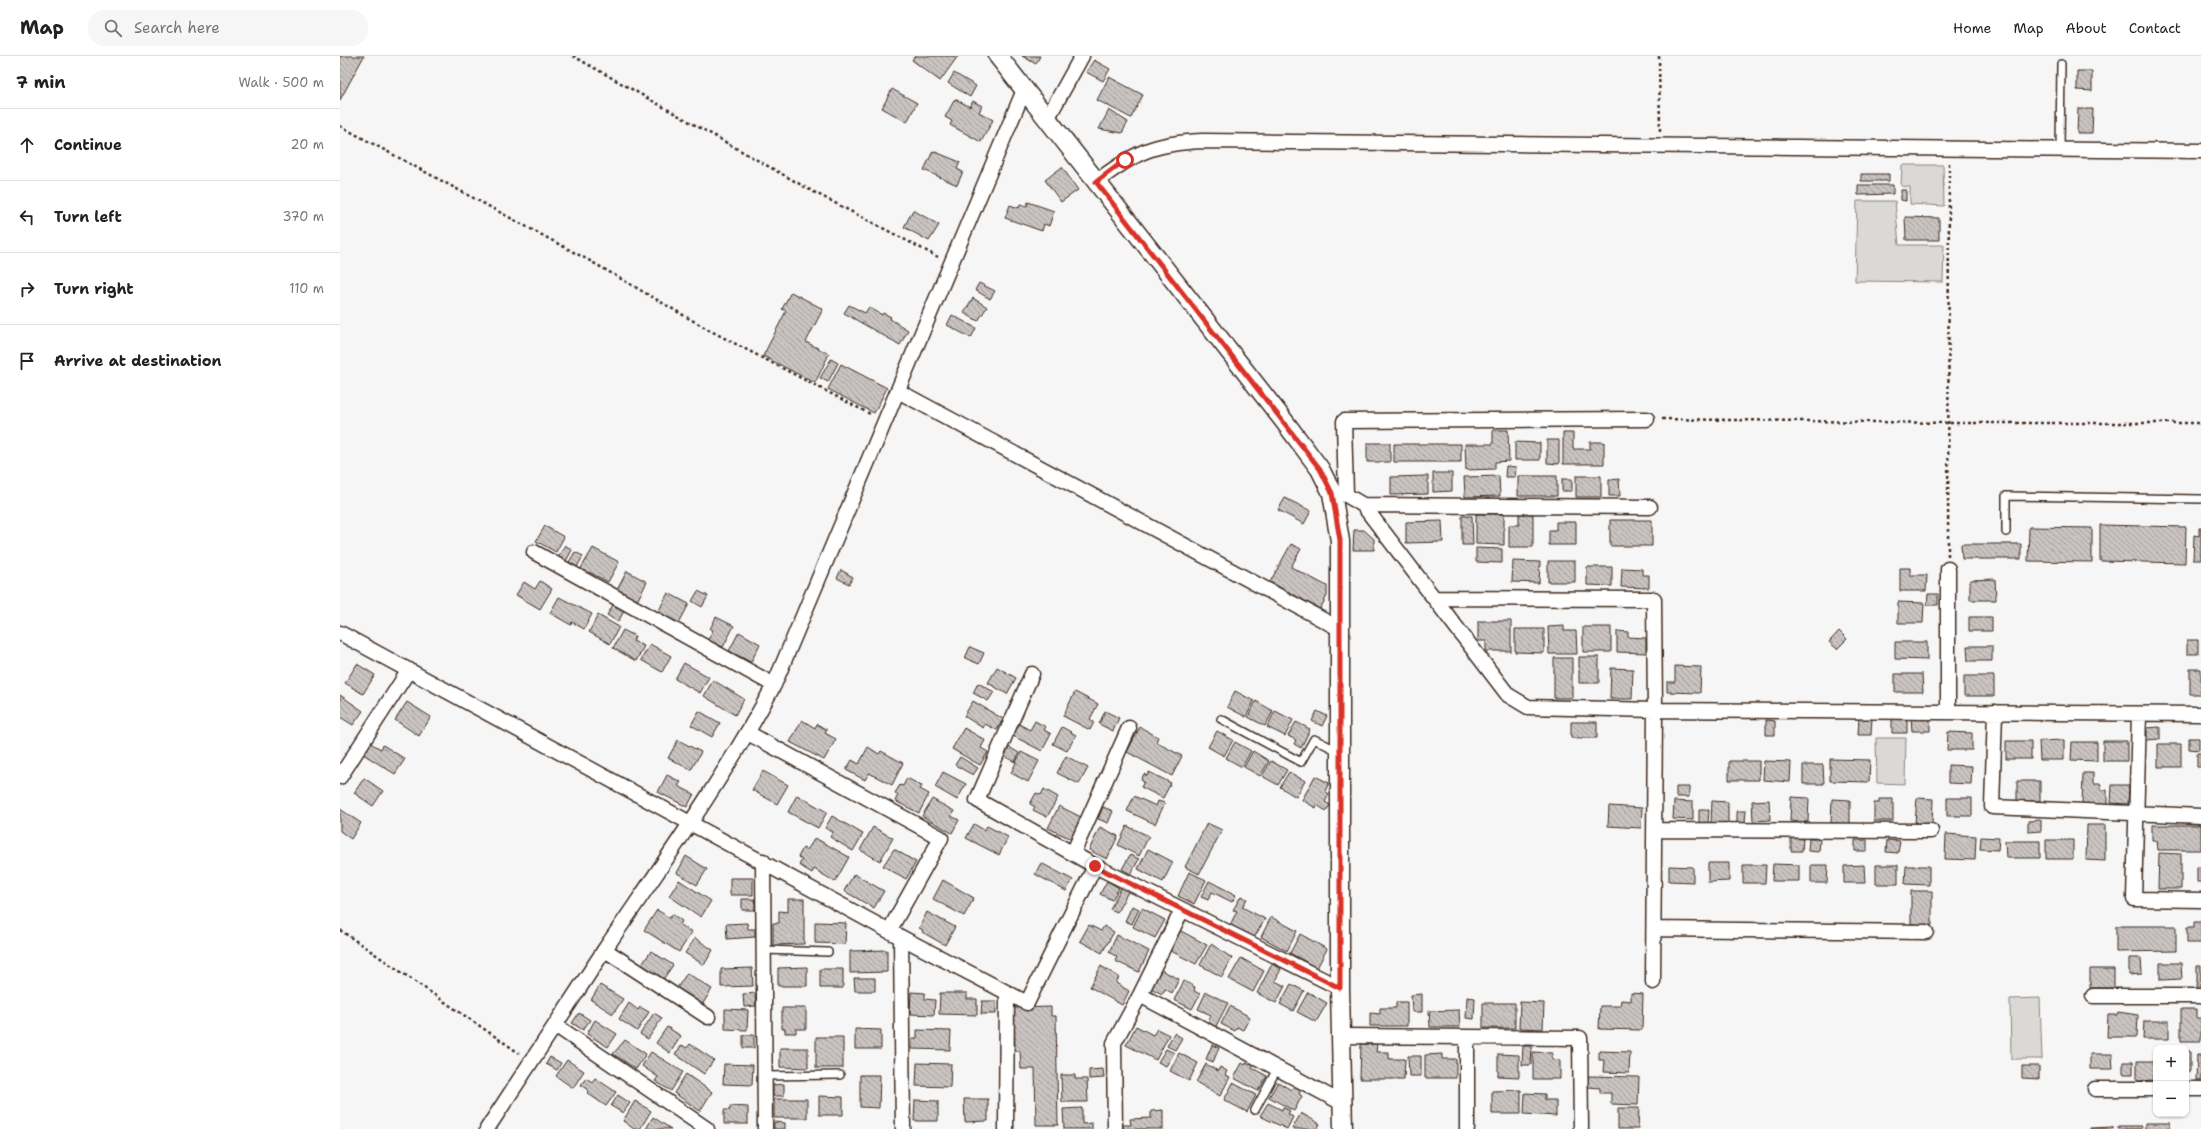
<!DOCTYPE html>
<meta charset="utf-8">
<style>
:root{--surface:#fff;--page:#f6f6f6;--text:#202124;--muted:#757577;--line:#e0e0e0}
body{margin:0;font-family:"Shantell Sans",sans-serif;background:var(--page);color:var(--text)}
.controls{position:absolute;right:12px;bottom:12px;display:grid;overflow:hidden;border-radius:8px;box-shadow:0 1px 3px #0004}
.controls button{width:36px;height:36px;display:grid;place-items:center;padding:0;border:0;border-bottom:1px solid var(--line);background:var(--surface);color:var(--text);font:20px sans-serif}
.stop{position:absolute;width:12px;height:12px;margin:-9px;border:3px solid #d93025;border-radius:50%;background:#fff}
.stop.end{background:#d93025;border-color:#fff;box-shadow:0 1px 4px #0008}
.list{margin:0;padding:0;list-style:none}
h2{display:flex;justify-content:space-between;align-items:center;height:52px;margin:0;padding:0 16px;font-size:17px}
h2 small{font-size:13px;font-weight:400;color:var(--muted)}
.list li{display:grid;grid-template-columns:26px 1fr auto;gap:12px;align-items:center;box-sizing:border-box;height:72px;padding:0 16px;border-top:1px solid var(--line)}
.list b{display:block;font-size:15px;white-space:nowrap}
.list em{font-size:13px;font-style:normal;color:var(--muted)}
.icon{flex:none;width:22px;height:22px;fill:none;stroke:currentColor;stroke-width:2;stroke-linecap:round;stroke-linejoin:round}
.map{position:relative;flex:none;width:1861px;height:1073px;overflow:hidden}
header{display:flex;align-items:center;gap:24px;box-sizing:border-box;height:56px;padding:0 20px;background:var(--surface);border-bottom:1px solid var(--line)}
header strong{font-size:19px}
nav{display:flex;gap:22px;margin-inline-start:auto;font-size:14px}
.search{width:280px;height:36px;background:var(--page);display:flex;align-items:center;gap:10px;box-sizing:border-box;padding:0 14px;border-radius:16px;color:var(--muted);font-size:15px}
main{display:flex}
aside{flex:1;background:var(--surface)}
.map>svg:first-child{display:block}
</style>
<header>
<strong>Map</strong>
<div class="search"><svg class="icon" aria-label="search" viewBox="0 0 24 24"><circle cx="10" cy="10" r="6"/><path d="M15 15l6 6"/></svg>Search here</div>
<nav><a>Home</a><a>Map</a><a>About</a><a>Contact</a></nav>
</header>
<main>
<aside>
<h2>7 min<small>Walk · 500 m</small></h2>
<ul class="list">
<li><svg class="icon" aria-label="ahead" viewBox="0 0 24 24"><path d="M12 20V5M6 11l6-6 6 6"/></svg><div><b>Continue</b></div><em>20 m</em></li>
<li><svg class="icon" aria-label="left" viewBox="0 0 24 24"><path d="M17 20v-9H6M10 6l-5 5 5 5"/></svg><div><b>Turn left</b></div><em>370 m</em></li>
<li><svg class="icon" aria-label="right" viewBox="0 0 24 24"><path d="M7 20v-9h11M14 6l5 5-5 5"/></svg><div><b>Turn right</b></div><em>110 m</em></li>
<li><svg class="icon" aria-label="arrive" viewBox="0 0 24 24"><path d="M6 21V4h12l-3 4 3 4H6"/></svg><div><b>Arrive at destination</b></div></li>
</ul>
</aside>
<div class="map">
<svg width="1861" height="1073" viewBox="0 0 1861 1073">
<defs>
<pattern id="building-back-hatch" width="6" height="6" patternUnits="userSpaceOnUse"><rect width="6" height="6" fill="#c9c3c1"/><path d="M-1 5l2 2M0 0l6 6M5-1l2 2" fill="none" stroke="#a49f9c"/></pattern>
</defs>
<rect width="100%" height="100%" fill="#f7f6f6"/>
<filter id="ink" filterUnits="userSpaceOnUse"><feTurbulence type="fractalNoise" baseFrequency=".025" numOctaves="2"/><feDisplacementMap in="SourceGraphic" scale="8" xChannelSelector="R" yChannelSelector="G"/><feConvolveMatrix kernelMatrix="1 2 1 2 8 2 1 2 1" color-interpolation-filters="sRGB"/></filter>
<g filter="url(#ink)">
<path fill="#dbd9d6" stroke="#8b827a" d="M1562 109H1603L1604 150 1570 148V131L1561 130Z
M1517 145H1555L1559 189H1604L1603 226 1515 225Z
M1536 682H1566L1565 728 1537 727Z
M1700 942 1702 1003H1671L1670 943Z"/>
<path fill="url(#building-back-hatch)" stroke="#3b2a1e" d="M0 0H24L0 44Z
M575 0H618L600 25 572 4Z
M682 0H700L696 8Z
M754 4 770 13 763 25 746 16Z
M1737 15H1752V35L1737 34Z
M614 17 636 30 630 41 608 27Z
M769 21 803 39 791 62 757 44Z
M552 33 577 47 567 66 542 52Z
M615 43 630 51 633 45 642 50 639 56 653 64 641 86 610 69 612 65 605 61Z
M1738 53H1753L1752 77H1737Z
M769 54 788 66 782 77 759 73Z
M593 95 620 106 617 113 623 116 617 129 584 114Z
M722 111 738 134 721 146 705 124Z
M1521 118H1549V125H1521Z
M1518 129H1553V138L1518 139Z
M1561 134H1566V145L1561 144Z
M688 146 714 155 709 170 704 168 702 175 665 162 670 149 679 152 680 148 687 150Z
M573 154 599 169 589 185 564 171Z
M1565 161 1599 162V184H1566Z
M639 227 655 235 650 243 635 234Z
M451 236 483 253 466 286 489 298 475 327 423 300 446 255 442 253Z
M633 242 647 251 638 265 624 257Z
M509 249 525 257 529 251 542 259 543 257 551 261 550 263 568 274 560 289 504 257Z
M612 259 636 272 631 282 607 269Z
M491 303 498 307 488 326 480 322Z
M501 308 547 332 534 357 488 333Z
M1153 374H1168L1169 405 1155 406V413L1126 414 1125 388H1153Z
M1223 377H1233V393H1250V386H1264V408H1223Z
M1207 384H1219V408L1207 407Z
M1175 386 1200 387V404H1175Z
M1027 387H1050V406H1027Z
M1054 388H1121V406H1054Z
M1166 410 1176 411 1175 421H1165Z
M1093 417H1112V435L1093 436Z
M1088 420V438L1051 439V421Z
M1159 420 1160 440 1125 441 1124 421Z
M1178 420H1217V440H1178Z
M1236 420H1261V441H1236Z
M1222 423H1232V435H1222Z
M1279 423 1280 440H1269V424Z
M945 442 971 455 964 468 938 454Z
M1136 458H1164V489L1136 488Z
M1179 458H1193V491H1169V469H1179Z
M1122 460H1132L1133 489H1122Z
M1270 464H1312V490H1270Z
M1102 465 1103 486 1066 487V466Z
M1216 466H1236V489H1209V474H1216Z
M1760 469 1846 471 1845 507 1760 505Z
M205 470 224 481 216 496 196 485Z
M1689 471 1752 472V506L1688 505Z
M1859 472H1861V504H1853L1854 479 1859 480Z
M1014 474H1024L1034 483V494H1013Z
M951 488 961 493 951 511 987 530V540L980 553 930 526Z
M1621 488H1681V503H1622Z
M225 489 232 494 226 505 218 501Z
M253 492 279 506 268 526 249 516 247 518 240 514Z
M1136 492 1162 493V507L1136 506Z
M235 496 243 500 237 511 229 506Z
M1173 505 1200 506 1199 527 1172 526Z
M1208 505H1235V526H1208Z
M1247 511H1272V530L1247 529Z
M1282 512 1302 513V519H1309V532L1281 531Z
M1560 512H1570V519H1587L1586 535H1560Z
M501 514 513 521 509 528 497 522Z
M287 515 307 526 297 545 277 534Z
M1655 523 1656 544H1630V524Z
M200 525 212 533 200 553 176 539 184 526 195 533Z
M358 535 368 540 362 551 352 545Z
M328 537 349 548 339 567 318 556Z
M1588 538H1598V549H1587Z
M219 541 252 558 244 573 232 566 231 569 210 557Z
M1558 546 1584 547 1583 567H1558Z
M273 549 284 555 278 566 267 559Z
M258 559 279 571 270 588 249 576Z
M376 561 394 570 383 591 368 584 373 574 370 573Z
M1629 561H1652V575H1629Z
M1138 565H1171V595H1146V585H1138Z
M1224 570V575H1236L1237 598H1209L1208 571Z
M1243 571H1271V596H1243Z
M1175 573H1204V597L1175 596Z
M283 574 295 580 293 585 304 590 296 605 273 592Z
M1277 575 1288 576V581L1306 582V597L1277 596Z
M1499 575 1507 583 1497 593 1489 586Z
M399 576 420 588 411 606 389 595Z
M1847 584H1858V598H1847Z
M1555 586H1587V604L1555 603Z
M310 588 331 600 322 616 301 604Z
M1627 590H1652V605H1628Z
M630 591 644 597 639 608 625 602Z
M1239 601H1259V627H1239Z
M1214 602H1232V642H1214Z
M344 607 369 621 360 637 335 623Z
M17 608 35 619 23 638 5 627Z
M1335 610 1361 611 1360 637 1327 636V626H1335Z
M657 611 676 622 667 638 648 627Z
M1271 612 1293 613 1292 643H1270Z
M1850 613H1861V638H1850Z
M1555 618H1582L1583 636H1555Z
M1624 620H1654V640H1624Z
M373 624 404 643 395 659 364 640Z
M638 627 654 636 648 645 633 637Z
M895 635 914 645 906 661 887 651Z
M735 636 758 648 750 663 754 666 750 674 723 660Z
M0 639 23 655 13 669 0 661Z
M633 645 663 663 657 674 645 668 643 672 624 660Z
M916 645 933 655 925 670 908 661Z
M67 646 91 661 79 680 55 664Z
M359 655 380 667 372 681 351 669Z
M765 655 779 662 773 675 759 668Z
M935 655 953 664 945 680 927 671Z
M977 655 987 660 982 670 972 665Z
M1519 662H1532L1531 679H1518Z
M1571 662H1590V675H1572Z
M1552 663H1567V677H1552Z
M462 664 475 672 477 668 487 674 485 677 496 683 484 704 450 686Z
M1426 664 1435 665V679H1426Z
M695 665 706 671 704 674 711 678 702 695 673 680 679 668 690 674Z
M956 666 970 673 961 692 954 688 956 684 948 680Z
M1231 666H1257V682H1231Z
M722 671 736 679 727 695 713 688Z
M800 671 818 681 816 686 842 700 832 720 787 696Z
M1820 671V683L1807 684V672Z
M624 672 645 684 641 692 648 696 640 709 612 693Z
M877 675 893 684 884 700 868 691Z
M1608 676 1632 677V694H1607Z
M1849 682H1859V694L1849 693Z
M338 684 361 696 351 714 328 702Z
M1724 684V704H1700L1699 685Z
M1666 685H1691V703H1666Z
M1763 685H1787V705H1763Z
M895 686 911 695 902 711 886 702Z
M1732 686H1757V705L1731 704Z
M30 687 41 693 43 689 65 703 55 718 23 698Z
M1818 688H1841V711H1818Z
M528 691 539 698 541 695 563 707 552 729 529 717 525 724 506 714 512 704 519 708Z
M669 691 679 697 675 706 664 700Z
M913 695 929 705 920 720 904 711Z
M681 696 699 705 688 726 671 717Z
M1857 697H1861V711H1857Z
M726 700 748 712 739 728 717 717Z
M620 701 638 712 633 719 615 709Z
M1490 703 1530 704 1529 726 1490 725Z
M931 705 947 714 938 729 922 720Z
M1389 705H1419V724H1389Z
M1424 705 1451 706 1450 726 1423 724Z
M1463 709H1483L1484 728H1463Z
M1608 709 1632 710 1631 728 1608 727Z
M423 715 448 729 437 748 412 734Z
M603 716 626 728 617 744 595 731Z
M809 716 831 727 823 742 801 731 804 726 801 724 804 718 807 720Z
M949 716 965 725 956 741 940 731Z
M1743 717H1753V728H1761V734H1767V749H1742Z
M327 719 341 726 338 730 354 738 347 751 318 736Z
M975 720 989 727 985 735 989 738 985 746 990 749 986 755 977 749 976 752 962 744Z
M24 722 43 735 33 750 14 737Z
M567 722 582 730 580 733 589 738 579 757 555 745 558 739 555 737 560 729 563 730Z
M1677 725H1700V745H1677Z
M1772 729H1789L1788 748 1771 747Z
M1336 731H1349V741H1336Z
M704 733 718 741 707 761 693 754 695 751 690 748 696 737 701 739Z
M457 739 487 756 478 772 448 756Z
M794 740 816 750 818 745 825 747 815 768 787 755Z
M1451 741 1469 742 1468 766 1450 765Z
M1577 742 1593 743 1592 768 1575 767Z
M1607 742H1632V760H1607Z
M592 743 614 755 611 760 619 764 612 777 582 760Z
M1492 743 1510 744V768L1491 767Z
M1539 743H1553V765H1534V747H1539Z
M1429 744 1430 764 1413 765 1412 745Z
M1334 745 1353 746V764L1333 763Z
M1372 745 1388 746V768L1371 767Z
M719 750 741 761 731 783 708 772Z
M1269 750 1302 752 1301 772 1268 770Z
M763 751 773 755 768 767 758 763Z
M0 753 21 767 11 783 0 775Z
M1359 754H1369L1368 767H1359Z
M1397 755H1406L1405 767 1397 766Z
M492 760 523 778 513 795 490 781 493 776 485 772Z
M1701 764V775L1688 776V765Z
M867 767 882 774 859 818 845 811Z
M634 768 644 774 647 770 668 781 659 799 626 782Z
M1747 769H1765V805L1746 804Z
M1812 769H1861V794H1818L1817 785H1812Z
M787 770 809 780 799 800 778 789Z
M533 771 553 782 540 805 520 794Z
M760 771 778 780 767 803 749 794Z
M1606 778 1636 780 1635 804 1605 803Z
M1641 781 1659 782 1658 794 1640 793Z
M475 782 509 801 495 826 474 813 472 817 459 809 462 804 458 801 463 792 467 794Z
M1451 782 1463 783 1462 795H1451Z
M1469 783H1480L1479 796 1468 795Z
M1515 784H1527V795H1515Z
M1547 784 1560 785 1558 797 1546 796Z
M1706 784H1733V803H1706Z
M1665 785H1700V802H1666Z
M554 793 576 806 566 823 543 810Z
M808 793 833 806 823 826 798 813Z
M1819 797 1841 798V833H1818Z
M790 799 799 803 791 818 782 813Z
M346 800 367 813 357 829 337 817Z
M701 807 733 824 726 835 695 818Z
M1368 807H1389V825L1368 826Z
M1433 808 1459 809V825H1432Z
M1403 809H1426L1425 827H1403Z
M1471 809H1488L1487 827H1471Z
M1524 809 1525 827H1504V810Z
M1536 809H1558V828H1536Z
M1329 810 1353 811V826L1329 825Z
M1566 810H1589V829L1565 828Z
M1857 811H1861V826H1857Z
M849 816 866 824 854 848 838 840Z
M514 818 544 835 534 852 504 835Z
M390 822H413V839H390Z
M339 824 371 845 361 861 329 840Z
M603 824 634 842 624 860 593 843Z
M767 825 779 832 772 844 760 838Z
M869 825 896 839 892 846 872 836 868 844 861 841Z
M782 830 789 834 777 856 770 853Z
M1571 835H1592V869L1571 868Z
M901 840 907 843 902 851 925 863 914 882 890 869 897 855 893 854Z
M402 843H415V854H402Z
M448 843H464V888L433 889V867H439V855L448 856Z
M792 850 799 853 792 868 785 865Z
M802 852 825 864 815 882 793 871Z
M317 854 330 862 332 858 342 865 340 869 352 876 339 896 304 874Z
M587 856 615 871 605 889 582 876 583 874 579 872Z
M931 861 957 875 947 895 921 881Z
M475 866 506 867 505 888 475 887Z
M1854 866H1861V887H1847V871H1854Z
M407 867 408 873H415V881L387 883 386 868Z
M749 869 761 875 764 870 774 876 762 897 740 885Z
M1776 870H1836V895L1776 896Z
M839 874 867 889 856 908 829 894Z
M960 878 987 893 977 912 950 897Z
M777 879 809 895 799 916 775 905 777 901 769 896Z
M355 882 373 894 364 909 345 897Z
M871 888 892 902 882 921 860 909Z
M547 894V916L510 917V895Z
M311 895 333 909 322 925 301 910Z
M901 902 924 915 913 936 889 923Z
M1789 902H1801L1802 918 1789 919Z
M1820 907H1841L1842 923 1820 924Z
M932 908 941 913 935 925 945 930 936 947 917 937Z
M1857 909H1861V934H1857Z
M761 910 779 921 776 927 789 935 782 949 750 931Z
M467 911V930H438V912Z
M412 912 413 930 381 931V913Z
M480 913H503V932H480Z
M1750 913H1774V932H1750Z
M821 914 839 923 832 937 825 933 822 938 811 932Z
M347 917 372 933 362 949 337 932Z
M514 922H535V935H515Z
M844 925 855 931 854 935 860 938 852 953 834 944Z
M951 928 964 935 953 955 940 948Z
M260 929 283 943 273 958 251 944Z
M571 936 585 937V943L595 944 594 959 570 958Z
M866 936 888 947 875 972 867 968 871 959 858 953Z
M968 936 987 947 976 966 957 956Z
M415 937 416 950 404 951 403 938Z
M600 937H627V943H637V959L599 958Z
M1291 937 1303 938 1302 974 1259 973 1260 950H1280L1281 944 1291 945Z
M1082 938V956H1072L1071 939Z
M1127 941 1135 942 1134 963 1126 962Z
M642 945H656V958H641Z
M1056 946H1067V970H1030V957L1040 958V952H1056Z
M1180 946 1204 947 1203 973 1179 972Z
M289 947 298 954 300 951 309 956 297 975 279 963Z
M1143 947H1175V972H1143Z
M890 950 910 961 903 974 897 971 895 975 881 968Z
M711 951V960H716L718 1069H696L695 1013H681L680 995H675L674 952Z
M442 952H466V973H456V977H445V973H442Z
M385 953 408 954 407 974 385 973Z
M1841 953H1857V962H1861V985H1841Z
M1119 954 1120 971H1090L1089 955Z
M1778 956 1798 959 1797 981H1767L1768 959H1777Z
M239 957 250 964 243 974 232 967Z
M314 957 322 962 308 983 300 978Z
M255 964 277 978 268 991 247 978Z
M1804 965H1829V983H1803Z
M796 970 813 979 817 973 829 979 816 1004 786 989Z
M327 971 341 980 330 997 316 987Z
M515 973 541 974V993H515Z
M577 974 611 975 610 994 572 993V982H577Z
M834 977 842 982 835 994 827 990Z
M403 979H414V992H403Z
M476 981H503V1012H476Z
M285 984 306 998 296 1013 273 998Z
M350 988 374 1004 364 1018 335 998 342 989 347 992Z
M1021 988H1037L1036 996H1049V1003H1065L1064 1023H1020Z
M872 989 879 992 873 1006 866 1003Z
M1183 990H1192L1191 1009H1182Z
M440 992H468V1012L440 1011Z
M826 993 834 997 826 1010 818 1006Z
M1259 995 1290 996 1289 1017 1263 1016 1264 1004H1259Z
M1846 995H1850V1015H1846Z
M311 996 343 1016 331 1035 315 1025 318 1021 302 1010Z
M1193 996 1212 997V1003L1220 1004V1023H1193Z
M839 997 858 1007 849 1025 830 1015Z
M1102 998V1003H1116V1022H1085V999Z
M1158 998 1179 999V1021L1158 1020Z
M1750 998H1772L1773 1013H1750Z
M1857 999H1861V1024H1856Z
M1068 1000H1081V1020H1069Z
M210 1001 221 1007 217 1014 206 1008Z
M227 1004 244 1015 233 1032 216 1020Z
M1797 1005H1813L1814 1024 1797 1025Z
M1783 1006H1793V1018H1783Z
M577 1007 611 1008 610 1031 576 1030Z
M902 1007 905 1009 906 1007 913 1010 912 1012 927 1020 918 1035 894 1022Z
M384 1008 413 1009 412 1029 383 1028Z
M866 1008 878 1015 880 1011 887 1015 885 1019 890 1021 880 1040 856 1026Z
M1682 1010H1699V1023L1682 1022Z
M763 1013 764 1022 749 1023V1014Z
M346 1018 372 1036 360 1055 334 1037Z
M520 1019H540L539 1052 520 1051Z
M721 1019H735V1023H747L748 1046H722Z
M1248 1020 1299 1021 1298 1049 1271 1048V1037H1260V1032L1248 1031Z
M246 1022 252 1026 255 1022 276 1036 266 1050 247 1037 249 1035 241 1029Z
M938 1026 951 1034 954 1030 961 1034 959 1038 962 1040 954 1055 929 1041Z
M893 1027 916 1039 907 1056 884 1044Z
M444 1028V1040H433V1029Z
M1181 1034V1058H1152V1035Z
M1185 1037 1205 1038V1044H1216V1060L1184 1058Z
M278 1039 290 1047 283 1057 271 1050Z
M479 1040 503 1041V1059H479Z
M434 1043H467V1062H434Z
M624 1043H648V1065L625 1066Z
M575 1044 598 1045V1065H574Z
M295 1045 311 1055 300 1073H294L283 1065Z
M928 1047 942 1054 943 1051 950 1055 948 1058 953 1061 947 1073 920 1060Z
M390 1050 408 1051V1068H384V1054H390Z
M742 1052V1068L752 1067V1073H724L723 1053Z
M1278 1052H1299L1298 1073H1278Z
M823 1054V1073H783V1069H791L790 1063 811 1062V1055Z
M961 1057 980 1068 977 1073H952Z
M313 1061 331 1073H306Z
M434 1066 445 1067V1073H434Z
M1805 1067H1830V1073H1805Z
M1778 1070H1801V1073H1778Z
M1773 1071V1073H1750V1072Z"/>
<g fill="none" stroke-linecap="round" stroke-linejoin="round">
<defs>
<path id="service" d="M1720 94 1721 8
M1666 476V440L1861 443
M881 663 961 706 974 683 1000 696
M424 894 488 896
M424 1020 500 1019
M915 1054 937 1013"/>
<path id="minor" d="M707 63 742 0
M756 126C794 97 813 87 862 85L1861 95
M558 335 1000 573
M992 437 1006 439 1023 449 1168 639 1188 651 1315 654 1861 658
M1006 439 1004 365 1307 363
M1023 449 1310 451
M194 496 434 629
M1095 542 1314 543 1315 654 1313 926
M0 577 549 875 687 947 755 810 1000 932
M692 618 637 744 755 810
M1608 655V513
M1655 656 1652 751 1861 760
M1799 658 1794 843 1861 844
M408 677 601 782 549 875
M0 721 69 614
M1314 774 1591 775
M733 797 789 672
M423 805 425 1073
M1314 873 1586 876
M561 881 563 1073
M265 894 368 961
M800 939 842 854
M1753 940H1861
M215 969 367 1073
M1002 980 1240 982 1241 1073
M1755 1033H1816
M1846 1033H1861
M147 1073C186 1013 225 953 265 893 324 806 384 722 434 629L684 34
M666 1073 667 937
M775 1073 774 987 800 939 1002 1047
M1127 1073V982"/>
<path id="tertiary" d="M658 0 944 365 980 413 992 437 1000 485V932L1003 1073"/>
</defs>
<use href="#service" stroke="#3b2a1e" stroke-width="10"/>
<use href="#minor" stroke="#3b2a1e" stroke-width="17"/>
<use href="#tertiary" stroke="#3b2a1e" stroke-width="21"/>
<path stroke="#3b2a1e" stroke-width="2.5" stroke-dasharray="3 3" stroke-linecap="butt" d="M233 0 472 135 598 201
M1319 0 1320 75
M0 70 252 206 369 274 532 359
M1322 363 1608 367H1861
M1608 500 1609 107
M0 874 179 997"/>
<use href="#service" stroke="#fff" stroke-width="7"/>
<use href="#minor" stroke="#fff" stroke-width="14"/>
<use href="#tertiary" stroke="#fff" stroke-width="18"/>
</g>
</g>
<g fill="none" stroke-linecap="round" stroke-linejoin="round" filter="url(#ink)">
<path stroke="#d93025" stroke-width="5" d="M755 810 1000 932V484L992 437 980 413 756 126 785 104"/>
</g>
</svg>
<div class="controls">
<button>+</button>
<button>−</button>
</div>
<div class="stop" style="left:785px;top:104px"></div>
<div class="stop end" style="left:755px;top:810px"></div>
</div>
</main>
